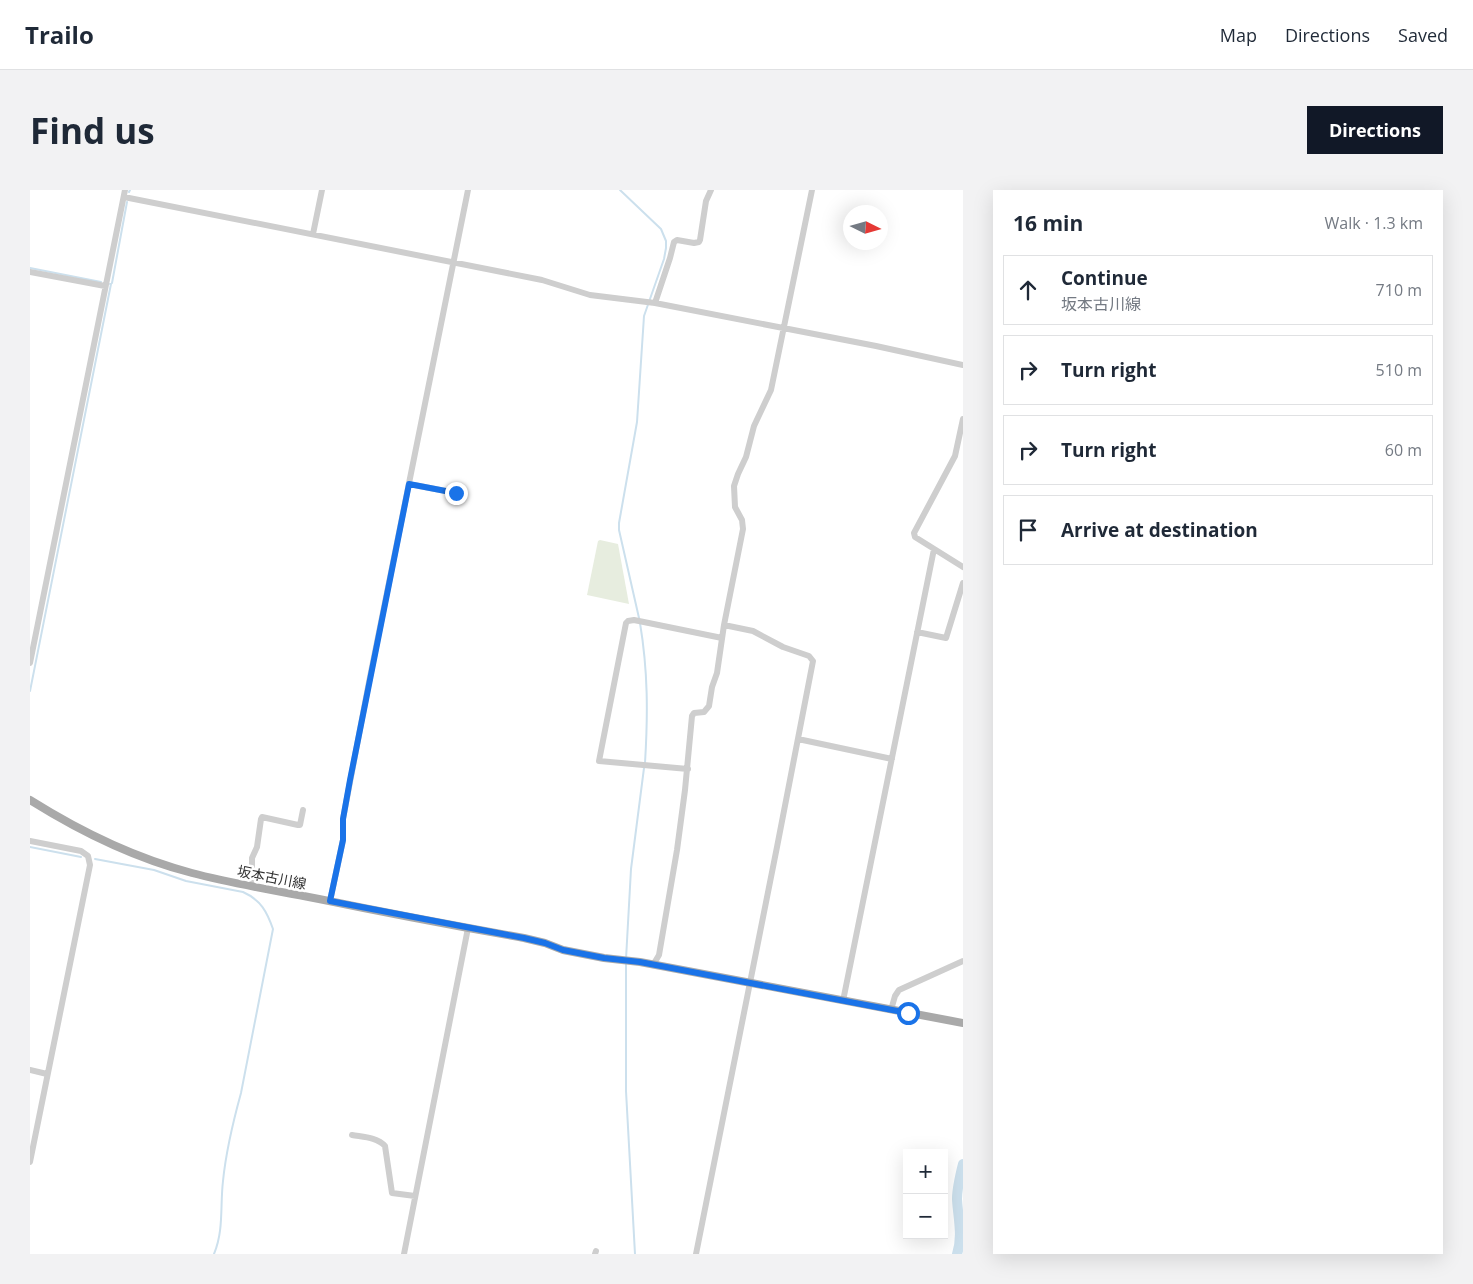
<!DOCTYPE html>
<meta charset="utf-8">
<style>
:root{--surface:#fff;--page:#f2f2f3;--text:#1f2937;--muted:#747a83;--line:#e0e1e3;--accent:#111827}
body{margin:0;font-family:"Open Sans","Noto Sans JP",sans-serif;background:var(--page);color:var(--text)}
.controls{position:absolute;right:15px;bottom:15px;display:grid;overflow:hidden;border-radius:0px;box-shadow:0 5px 20px #0002}
.controls button{width:45px;height:45px;display:grid;place-items:center;padding:0;border:0;border-bottom:1px solid var(--line);background:var(--surface);color:var(--text);font:25px sans-serif}
.compass{position:absolute;left:813px;top:15px;width:45px;height:45px;border-radius:50%;background:var(--surface);box-shadow:0 5px 20px #0002;rotate:95deg}
.stop{position:absolute;width:15px;height:15px;margin:-11px;border:4px solid #1a73e8;border-radius:50%;background:#fff}
.stop.end{background:#1a73e8;border-color:#fff;box-shadow:0 1px 5px #0008}
.list{margin:0;padding:0;list-style:none}
h2{display:flex;justify-content:space-between;align-items:center;height:65px;margin:0;padding:0 20px;font-size:21px}
h2 small{font-size:16px;font-weight:400;color:var(--muted)}
.list li{display:grid;grid-template-columns:32px 1fr auto;gap:15px;align-items:center;box-sizing:border-box;height:70px;margin:0 10px 10px;padding:0 10px;border:1px solid var(--line);border-radius:0px}
.list b{display:block;font-size:19px;white-space:nowrap}
.list p{margin:0;font-size:16px;white-space:nowrap;color:var(--muted)}
.list em{font-size:16px;font-style:normal;color:var(--muted)}
.icon{flex:none;width:28px;height:28px;fill:none;stroke:currentColor;stroke-width:2;stroke-linecap:round;stroke-linejoin:round}
.map{position:relative;flex:none;width:933px;height:1064px;overflow:hidden;border-radius:0px}
header{display:flex;align-items:center;gap:30px;box-sizing:border-box;height:70px;padding:0 25px;background:var(--surface);border-bottom:1px solid var(--line)}
header strong{font-size:24px}
nav{display:flex;gap:28px;margin-inline-start:auto;font-size:18px}
.intro{display:flex;align-items:center;justify-content:space-between;box-sizing:border-box;height:120px;padding:0 30px}
h1{margin:0;font-size:35px}
.button{padding:12px 22px;border-radius:0px;background:var(--accent);color:#fff;font-size:18px;font-weight:700}
main{display:flex;gap:30px;padding:0 30px}
aside{flex:1;background:var(--surface);border-radius:0px;box-shadow:0 5px 20px #0002}
.map>svg:first-child{display:block}
</style>
<header>
<strong>Trailo</strong>
<nav><a>Map</a><a>Directions</a><a>Saved</a></nav>
</header>
<div class="intro"><h1>Find us</h1><a class="button">Directions</a></div>
<main>
<div class="map">
<svg width="933" height="1064" viewBox="0 0 933 1064">
<rect width="100%" height="100%" fill="#fff"/>
<path fill="#e7eddf" d="M570 350 588 354 599 414 557 405 568 351Z"/>
<g fill="none" stroke-linecap="round" stroke-linejoin="round">
<path stroke="#cce0ed" stroke-width="2" d="M590 0 631 39 636 51V58L634 69 614 126 607 232 589 333V340L609 428
M99 2 100 0
M0 78 71 92
M82 93 97 12
M610 433C618 481 618 524 615 573
M0 501 81 94H80
M0 657 51 667
M65 669 124 680 156 691 213 702C231 710 237 722 243 739L211 903C203 932 196 961 193 991 190 1016 194 1040 184 1064
M596 769 601 679 614 578
M596 774V901L605 1064"/>
<path stroke="#cce0ed" stroke-width="10" d="M927 1064C933 1046 928 1028 927 1009 927 998 930 986 933 974"/>
<path stroke="#cecece" stroke-width="6" d="M94 7 512 90 560 105 625 113 846 156 933 175
M283 44 292 0
M0 82 75 96
M625 113 640 68 644 52 647 50 664 53 669 52 670 50 676 11 681 0
M933 229 925 266 884 343 885 347 933 377
M379 294 426 303
M887 442 916 448 933 393
M0 473 95 0
M768 549 862 569
M658 579 569 571 596 433 598 431 604 430 692 448
M0 651 51 661 58 666 60 675 0 972
M222 696V668L227 657 231 629 232 627 268 635H270L273 620
M300 711 313 650V629L339 492 438 0
M623 775 629 765 647 660 655 600 662 526 664 523 674 522 679 516 682 497 687 483 694 435 713 339 712 330 705 317 704 296 708 284 716 267 724 236 741 200 782 0
M813 811 904 359
M861 820 865 806 869 800 933 771
M0 880 17 884
M322 945C333 947 347 947 355 956L362 1003 385 1006
M374 1064 438 738
M565 1064 566 1061
M666 1064 747 657 783 471 779 466 753 457 723 441 694 435"/>
<path stroke="#a9a9a9" stroke-width="8" d="M0 610C51 642 104 668 162 683 204 694 247 701 289 709 357 723 426 736 494 748L515 753 533 760 574 768 610 772 933 833"/>
</g>
<g fill="none" stroke-linecap="round" stroke-linejoin="round">
<path stroke="#1a73e8" stroke-width="6" d="M426 303 379 294 320 590 313 629V650L300 711 494 748 515 753 533 760 574 768 610 772 878 823"/>
</g>
<g text-anchor="middle" dominant-baseline="central" stroke-width="5" stroke-linejoin="round" paint-order="stroke">
<g font-size="14" fill="#313131" stroke="#fff">
<text transform="translate(242 687) rotate(11)">坂本古川線</text>
</g>
</g>
</svg>
<div class="controls">
<button>+</button>
<button>−</button>
</div>
<svg class="compass" viewBox="-18 -18 36 36"><path d="M0-13l5 13h-10z" fill="#e53935"/><path d="M0 13l5-13h-10z" fill="#747a83"/></svg>
<div class="stop" style="left:878px;top:823px"></div>
<div class="stop end" style="left:426px;top:303px"></div>
</div>
<aside>
<h2>16 min<small>Walk · 1.3 km</small></h2>
<ul class="list">
<li><svg class="icon" aria-label="ahead" viewBox="0 0 24 24"><path d="M12 20V5M6 11l6-6 6 6"/></svg><div><b>Continue</b><p>坂本古川線</p></div><em>710 m</em></li>
<li><svg class="icon" aria-label="right" viewBox="0 0 24 24"><path d="M7 20v-9h11M14 6l5 5-5 5"/></svg><div><b>Turn right</b></div><em>510 m</em></li>
<li><svg class="icon" aria-label="right" viewBox="0 0 24 24"><path d="M7 20v-9h11M14 6l5 5-5 5"/></svg><div><b>Turn right</b></div><em>60 m</em></li>
<li><svg class="icon" aria-label="arrive" viewBox="0 0 24 24"><path d="M6 21V4h12l-3 4 3 4H6"/></svg><div><b>Arrive at destination</b></div></li>
</ul>
</aside>
</main>
